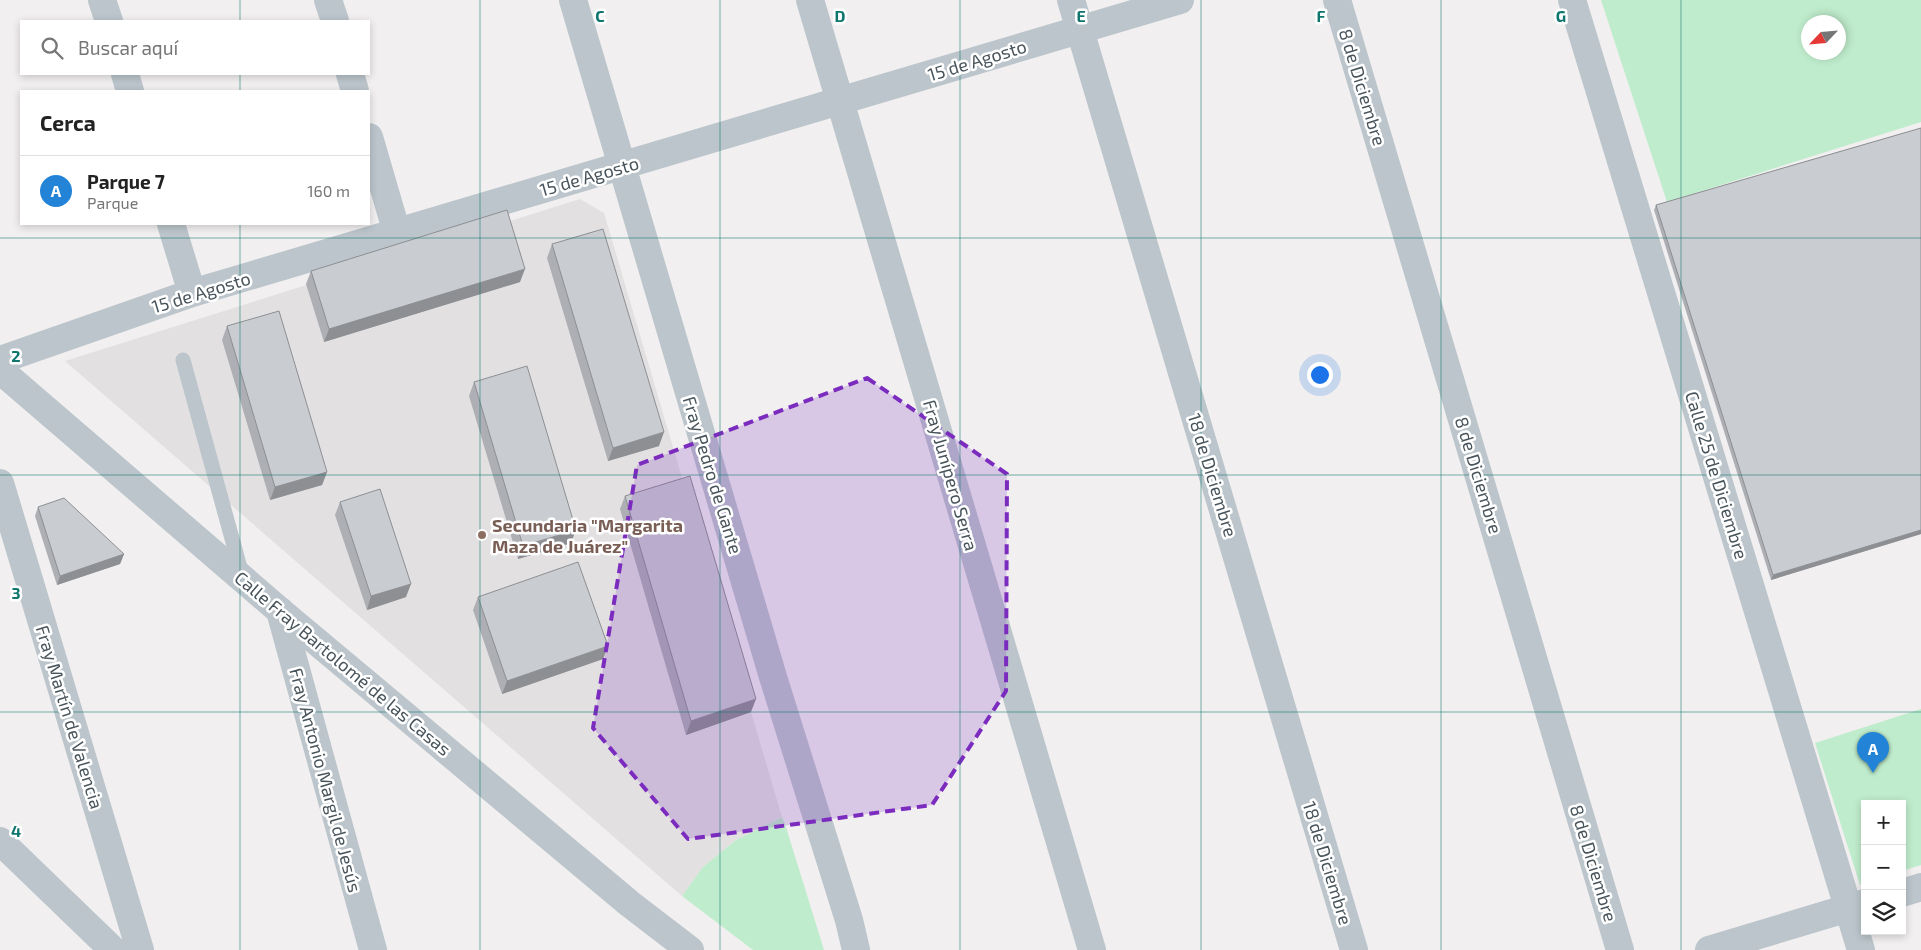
<!DOCTYPE html>
<html lang="es">
<meta charset="utf-8">
<style>
:root{--surface:#fff;--page:#f2f2f2;--text:#222;--muted:#767676;--line:#e0e0e0;--accent:#2384d7}
body{margin:0;font-family:"Exo 2",sans-serif;background:var(--page);color:var(--text)}
.controls{position:absolute;right:15px;bottom:15px;display:grid;overflow:hidden;border-radius:0px;box-shadow:0 2px 8px #0003}
.controls button{width:45px;height:45px;display:grid;place-items:center;padding:0;border:0;border-bottom:1px solid var(--line);background:var(--surface);color:var(--text);font:25px sans-serif}
.compass{position:absolute;left:1801px;top:15px;width:45px;height:45px;border-radius:50%;background:var(--surface);box-shadow:0 2px 8px #0003;rotate:244deg}
.you{position:absolute;left:1319px;top:374px;width:18px;height:18px;margin:-12px;border:4px solid #fff;border-radius:50%;background:#1a73e8;box-shadow:0 0 0 8px #1a73e833}
.badge{display:grid;place-items:center;width:32px;height:32px;border-radius:50%;background:var(--accent);color:#fff;font-size:16px;font-weight:700}
.pin{position:absolute;translate:-50% -41px;filter:drop-shadow(0 1px 2px #0008)}
.pin::after{content:'';position:absolute;top:26px;width:18px;height:15px;background:inherit;clip-path:polygon(0 0,100% 0,50% 100%)}
.list{margin:0;padding:0;list-style:none}
h2{display:flex;justify-content:space-between;align-items:center;height:65px;margin:0;padding:0 20px;font-size:21px}
h2 small{font-size:16px;font-weight:400;color:var(--muted)}
.list li{display:grid;grid-template-columns:32px 1fr auto;gap:15px;align-items:center;box-sizing:border-box;height:70px;padding:0 20px;border-top:1px solid var(--line)}
.list b{display:block;font-size:19px;white-space:nowrap}
.list p{margin:0;font-size:16px;white-space:nowrap;color:var(--muted)}
.list em{font-size:16px;font-style:normal;color:var(--muted)}
.icon{flex:none;width:28px;height:28px;fill:none;stroke:currentColor;stroke-width:2;stroke-linecap:round;stroke-linejoin:round}
.map{position:relative;flex:none;width:1921px;height:950px;overflow:hidden}
.search{position:absolute;background:var(--surface);box-shadow:0 2px 8px #0003;left:20px;top:20px;width:350px;height:55px;display:flex;align-items:center;gap:12px;box-sizing:border-box;padding:0 18px;border-radius:0px;color:var(--muted);font-size:19px}
.panel{position:absolute;background:var(--surface);box-shadow:0 2px 8px #0003;left:20px;top:90px;width:350px;height:135px;border-radius:0px}
.map>svg:first-child{display:block}
</style>
<div class="map">
<svg width="1921" height="950" viewBox="0 0 1921 950">
<rect width="100%" height="100%" fill="#f1efef"/>
<path fill="#e2e0e0" d="M580 199 604 213 782 817 736 840 703 867 682 896 65 361Z"/>
<path fill="#bfeccc" fill-rule="evenodd" d="M1601 0H1921V122L1667 202ZM1808 22H1838V52H1808Z
M1921 709V865L1902 871V804H1865V883L1860 885 1815 743Z
M782 817 785 824 824 950H753L682 896 703 867 736 840Z"/>
<g fill="none" stroke-linecap="round" stroke-linejoin="round">
<path stroke="#bbc5cb" stroke-width="15" d="M183 360 242 575"/>
<path stroke="#bbc5cb" stroke-width="28" d="M102 0 109 21
M328 0 335 21
M573 0 773 677 849 920 856 950
M810 0 1092 950
M1071 0 1354 950
M1337 0 1620 950
M1572 0 1861 950
M125 74 130 91
M350 74 355 91
M369 137 397 233
M171 224 192 293
M0 360 192 293 1180 0
M0 483 140 950
M280 611 373 950
M0 841 113 950
M1902 893 1921 887
M1709 950 1865 903"/>
<path stroke="#bbc5cb" stroke-width="28" d="M0 370 280 611 630 904 690 950"/>
</g>
<path fill="#adafb4" d="M1921 128V534L1771 580 1654 210 1656 205Z
M552 244 659 446 608 461 547 258Z
M311 271 520 282 324 342 306 284Z
M227 326 327 472 322 485 270 500 222 340Z
M474 382 571 543 518 559 469 396Z
M625 496 751 712 686 735 620 509Z
M340 502 406 597 367 610 335 515Z
M38 507 124 554 120 564 57 585 35 516Z
M478 597 608 646 603 659 502 694 473 610Z"/>
<path fill="#8d8f92" d="M525 269 520 282 324 342 329 329Z
M664 432 659 446 608 461 613 448Z
M327 472 322 485 270 500 275 487Z
M576 530 571 543 518 559 523 546Z
M1921 530V534L1771 580 1773 575Z
M124 554 120 564 57 585 60 576Z
M411 584 406 597 367 610 371 596Z
M608 646 603 659 502 694 507 681Z
M756 699 751 712 686 735 691 721Z"/>
<path fill="#c9ccd1" stroke="#8d8f92" d="M1921 128V530L1773 575 1656 205Z
M507 210 525 269 329 329 311 271Z
M603 229 664 432 613 448 552 244Z
M279 311 327 472 275 487 227 326Z
M527 366 576 530 523 546 474 382Z
M690 476 756 699 691 721 625 496Z
M380 489 411 584 371 596 340 502Z
M64 498 124 554 60 576 38 507Z
M578 562 608 646 507 681 478 597Z"/>
<path fill="#7b2cbf" fill-opacity="0.2" stroke="#7b2cbf" stroke-width="4" stroke-dasharray="10 6" stroke-linejoin="round" d="M867 378 1007 474 1006 691 932 805 688 839 593 728 637 465Z"/>
<path fill="none" stroke="#0f766e" stroke-width="1" stroke-opacity="0.55" d="M240 0V21M480 0V950M720 0V950M960 0V950M1201 0V950M1441 0V950M1681 0V950M240 74V91M240 224V950M0 238H1921M0 475H1921M0 712H1921"/>
<circle fill="#8d6e63" stroke="#fff" stroke-width="2" cx="482" cy="535" r="5"/>
<g text-anchor="middle" dominant-baseline="central" stroke-width="5" stroke-linejoin="round" paint-order="stroke">
<g font-size="18" fill="#48545b" stroke="#fff">
<text transform="translate(977 60) rotate(-17)">15 de Agosto</text>
<text transform="translate(1363 87) rotate(73)">8 de Diciembre</text>
<text transform="translate(589 176) rotate(-16)">15 de Agosto</text>
<text transform="translate(201 292) rotate(-17)">15 de Agosto</text>
<text transform="translate(713 475) rotate(73)">Fray Pedro de Gante</text>
<text transform="translate(951 475) rotate(74)">Fray Junípero Serra</text>
<text transform="translate(1213 475) rotate(73)">18 de Diciembre</text>
<text transform="translate(1479 475) rotate(73)">8 de Diciembre</text>
<text transform="translate(1717 475) rotate(73)">Calle 25 de Diciembre</text>
<text transform="translate(343 663) rotate(40)">Calle Fray Bartolomé de las Casas</text>
<text transform="translate(70 717) rotate(73)">Fray Martín de Valencia</text>
<text transform="translate(326 780) rotate(75)">Fray Antonio Margil de Jesús</text>
<text transform="translate(1328 863) rotate(73)">18 de Diciembre</text>
<text transform="translate(1594 863) rotate(73)">8 de Diciembre</text>
</g>
<g font-size="18" font-weight="bold" fill="#785e54" stroke="#fff" text-anchor="start">
<text x="492" y="525">Secundaria "Margarita<tspan x="492" dy="21">Maza de Juárez"</tspan></text>
</g>
</g>
<g font-size="16" text-anchor="middle" font-weight="bold" fill="#0f766e" stroke="#fff" stroke-width="5" stroke-linejoin="round" paint-order="stroke">
<text x="600" y="22">C</text>
<text x="840" y="22">D</text>
<text x="1081" y="22">E</text>
<text x="1321" y="22">F</text>
<text x="1561" y="22">G</text>
<text x="16" y="362">2</text>
<text x="16" y="599">3</text>
<text x="16" y="837">4</text>
</g>
</svg>
<div class="controls">
<button>+</button>
<button>−</button>
<button><svg class="icon" aria-label="layers" viewBox="0 0 24 24"><path d="M12 4l9 5-9 5-9-5zM3 14l9 5 9-5"/></svg></button>
</div>
<svg class="compass" viewBox="-18 -18 36 36"><path d="M0-13l5 13h-10z" fill="#e53935"/><path d="M0 13l5-13h-10z" fill="#767676"/></svg>
<div class="you"></div>
<div class="pin badge" style="left:1873px;top:773px">A</div>
<div class="search"><svg class="icon" aria-label="search" viewBox="0 0 24 24"><circle cx="10" cy="10" r="6"/><path d="M15 15l6 6"/></svg>Buscar aquí</div>
<section class="panel">
<h2>Cerca<small></small></h2>
<ul class="list">
<li><span class="badge">A</span><div><b>Parque 7</b><p>Parque</p></div><em>160 m</em></li>
</ul>
</section>
</div>
